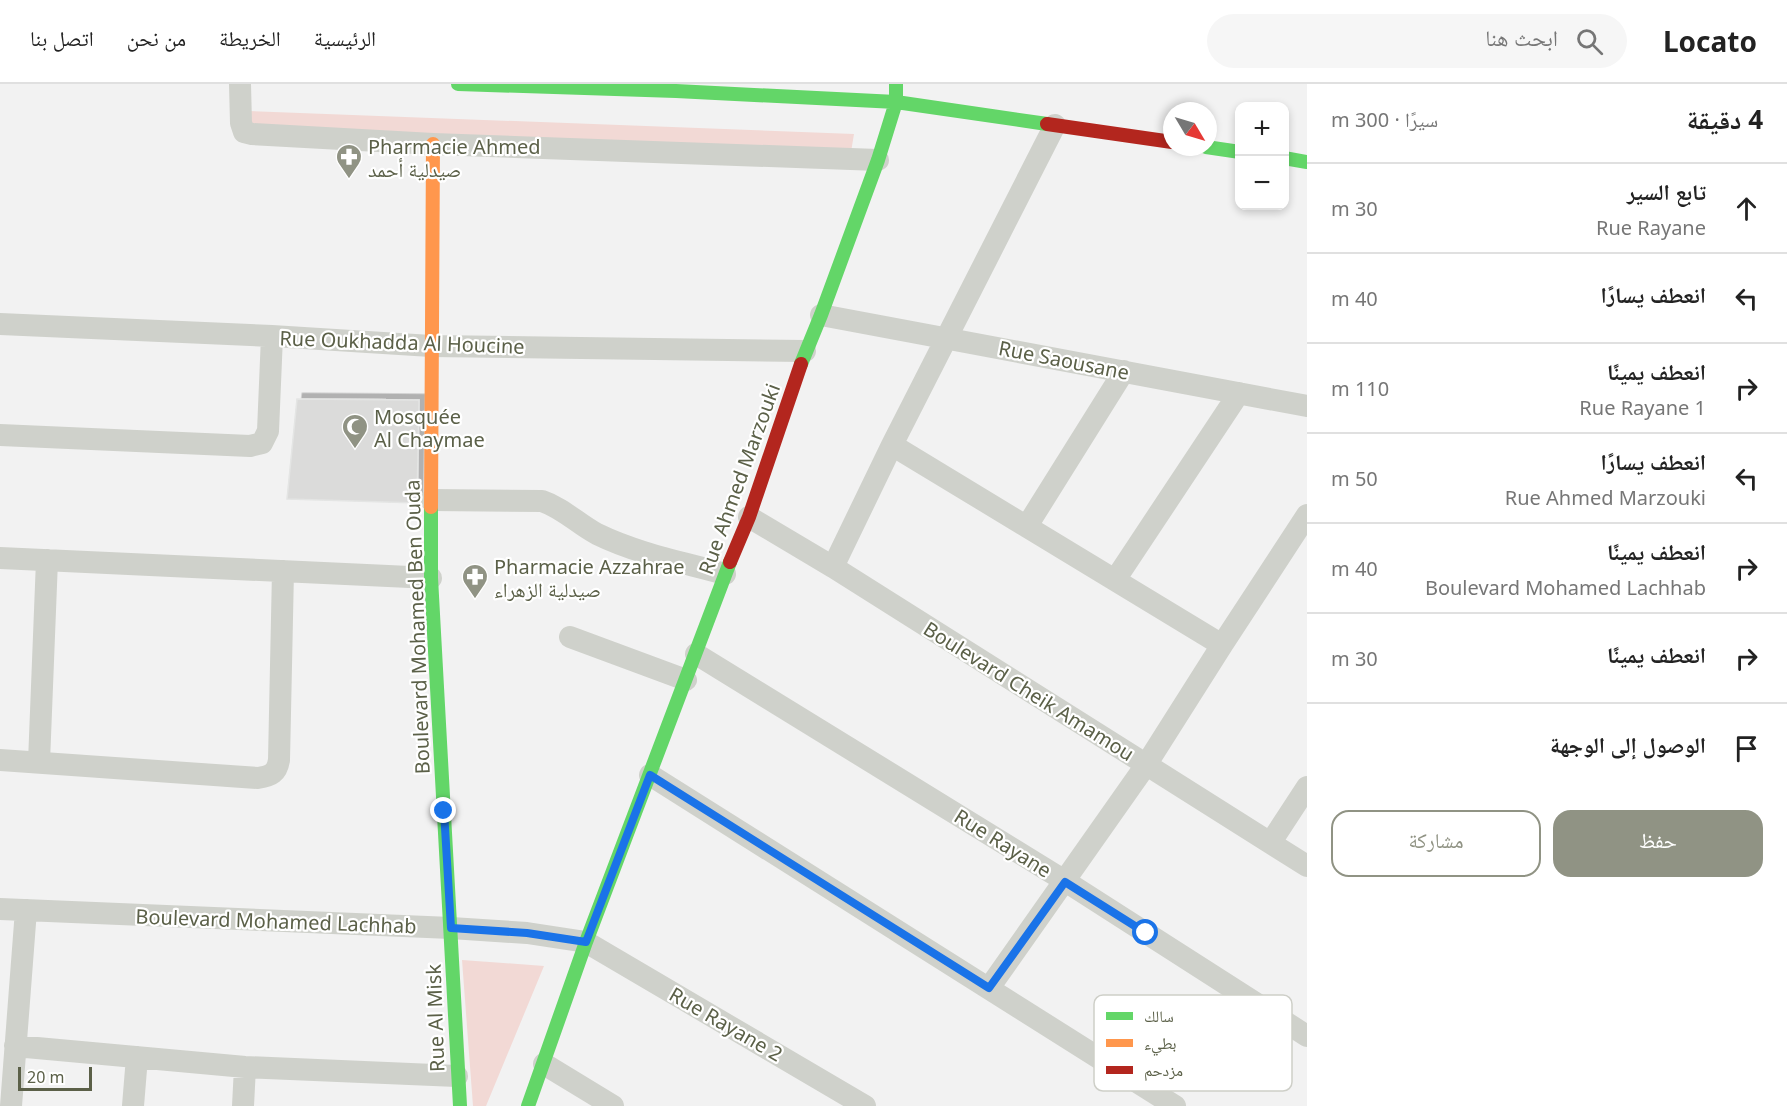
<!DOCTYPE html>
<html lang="ar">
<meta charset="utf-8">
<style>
:root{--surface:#fff;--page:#f6f6f6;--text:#222;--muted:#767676;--line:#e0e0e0;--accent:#909384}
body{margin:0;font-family:"Noto Sans","Noto Naskh Arabic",sans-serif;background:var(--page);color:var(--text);direction:rtl}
.controls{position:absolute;right:18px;top:18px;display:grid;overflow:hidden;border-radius:12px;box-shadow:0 3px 9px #0003}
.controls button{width:54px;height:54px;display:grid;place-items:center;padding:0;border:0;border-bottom:2px solid var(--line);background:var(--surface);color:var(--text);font:30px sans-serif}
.compass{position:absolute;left:1163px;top:18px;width:54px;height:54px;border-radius:50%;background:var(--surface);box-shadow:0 3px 9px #0003;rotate:128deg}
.scale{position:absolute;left:18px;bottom:15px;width:74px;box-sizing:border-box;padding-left:6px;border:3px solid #5b6048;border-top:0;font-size:16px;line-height:21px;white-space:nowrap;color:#5b6048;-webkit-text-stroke:4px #fff;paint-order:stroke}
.stop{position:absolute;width:18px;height:18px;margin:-14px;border:4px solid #1a73e8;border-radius:50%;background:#fff}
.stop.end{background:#1a73e8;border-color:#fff;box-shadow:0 2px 6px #0008}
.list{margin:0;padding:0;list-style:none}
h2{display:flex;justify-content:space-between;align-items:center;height:78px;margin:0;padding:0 24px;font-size:26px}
h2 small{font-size:20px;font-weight:400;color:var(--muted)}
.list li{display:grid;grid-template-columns:39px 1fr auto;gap:18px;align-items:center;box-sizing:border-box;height:90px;padding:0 24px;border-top:2px solid var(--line)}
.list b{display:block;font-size:22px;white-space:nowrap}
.list p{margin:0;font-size:20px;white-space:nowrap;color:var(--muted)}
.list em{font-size:20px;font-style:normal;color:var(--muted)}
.actions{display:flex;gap:12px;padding:18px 24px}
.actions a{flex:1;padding:14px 0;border:2px solid var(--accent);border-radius:18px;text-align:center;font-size:21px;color:var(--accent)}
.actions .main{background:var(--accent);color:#fff}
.icon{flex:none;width:33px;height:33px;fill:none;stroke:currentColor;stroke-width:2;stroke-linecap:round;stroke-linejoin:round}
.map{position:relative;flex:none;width:1307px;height:1022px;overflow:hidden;direction:ltr}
header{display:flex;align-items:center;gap:36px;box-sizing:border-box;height:84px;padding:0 30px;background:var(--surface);border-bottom:2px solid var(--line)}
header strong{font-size:28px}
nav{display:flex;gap:33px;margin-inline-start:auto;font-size:21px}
.search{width:420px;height:54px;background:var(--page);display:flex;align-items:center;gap:15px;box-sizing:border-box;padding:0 21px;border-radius:33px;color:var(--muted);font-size:22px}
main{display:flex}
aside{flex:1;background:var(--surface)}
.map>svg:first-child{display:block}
</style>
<header>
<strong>Locato</strong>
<div class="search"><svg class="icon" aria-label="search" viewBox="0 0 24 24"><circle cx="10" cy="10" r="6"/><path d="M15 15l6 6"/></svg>ابحث هنا</div>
<nav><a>الرئيسية</a><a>الخريطة</a><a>من نحن</a><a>اتصل بنا</a></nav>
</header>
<main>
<aside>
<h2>4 دقيقة<small>سيرًا · 300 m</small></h2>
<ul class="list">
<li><svg class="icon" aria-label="ahead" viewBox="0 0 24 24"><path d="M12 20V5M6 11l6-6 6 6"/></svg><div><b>تابع السير</b><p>Rue Rayane</p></div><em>30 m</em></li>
<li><svg class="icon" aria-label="left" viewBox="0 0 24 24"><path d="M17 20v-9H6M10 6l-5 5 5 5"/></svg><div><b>انعطف يسارًا</b></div><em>40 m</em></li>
<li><svg class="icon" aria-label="right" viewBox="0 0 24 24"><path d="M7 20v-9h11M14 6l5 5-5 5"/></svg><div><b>انعطف يمينًا</b><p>Rue Rayane 1</p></div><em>110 m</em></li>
<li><svg class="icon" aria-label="left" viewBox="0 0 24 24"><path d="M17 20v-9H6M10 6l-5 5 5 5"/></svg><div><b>انعطف يسارًا</b><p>Rue Ahmed Marzouki</p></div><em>50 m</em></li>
<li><svg class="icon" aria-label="right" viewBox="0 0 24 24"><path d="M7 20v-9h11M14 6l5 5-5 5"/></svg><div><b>انعطف يمينًا</b><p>Boulevard Mohamed Lachhab</p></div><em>40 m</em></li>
<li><svg class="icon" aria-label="right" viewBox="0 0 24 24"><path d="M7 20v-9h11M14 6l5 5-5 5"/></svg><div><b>انعطف يمينًا</b></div><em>30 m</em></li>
<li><svg class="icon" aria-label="arrive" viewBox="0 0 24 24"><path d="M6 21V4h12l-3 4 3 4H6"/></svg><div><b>الوصول إلى الوجهة</b></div></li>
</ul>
<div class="actions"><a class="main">حفظ</a><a>مشاركة</a></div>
</aside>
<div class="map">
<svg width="1307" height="1022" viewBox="0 0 1307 1022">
<defs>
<filter id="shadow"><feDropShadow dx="5.5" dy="-5.5" stdDeviation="0" flood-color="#0004"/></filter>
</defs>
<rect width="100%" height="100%" fill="#f2f2f2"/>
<path fill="#f2d9d5" d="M248 27 854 50 851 68 248 45Z
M462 876 544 882 486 1022H473Z"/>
<path fill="#dbdbda" stroke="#e4e5e4" stroke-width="1.5" filter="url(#shadow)" d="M297 315 419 316 417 419 287 415Z"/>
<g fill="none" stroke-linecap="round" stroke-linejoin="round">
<path stroke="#cfd1cb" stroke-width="22" d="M240 0 241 39 244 48 252 50 433 60 878 76
M821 231 1307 322
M0 240 272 252 431 262 805 267
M0 351 250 362 262 359 268 347 272 252
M892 361 1222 561
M431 416 542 417C563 424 578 440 597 450 638 470 682 478 725 490
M749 433 833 483 1307 782
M1027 442 1124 287
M0 474 431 494
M833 483 892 361 1055 41
M1115 496 1239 309
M570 553 686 596
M696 570 1065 797 1307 952
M0 676 258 694C271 692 277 689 279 676L283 487
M39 678 47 476
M650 691 1175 1022
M1271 758 1307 703
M0 825 451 844 527 849 586 858 865 1022
M989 904 1146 681 1222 561 1307 431
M15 962 245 983 457 992
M544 980 613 1022
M11 1022 26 826
M133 1022 137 973
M243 1022 245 983"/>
<path stroke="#63d668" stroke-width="14" d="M458 0 676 7 896 18 1047 40
M1206 63 1240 68
M1284 74 1307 78
M801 280 821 231 878 76 896 18V0
M431 423V494L460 1022
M528 1022 586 858 730 478"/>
<path stroke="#ff974d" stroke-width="14" d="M431 423 433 60"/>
<path stroke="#b3261e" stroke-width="14" d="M1047 40 1172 58
M730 478 749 433 801 280"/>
</g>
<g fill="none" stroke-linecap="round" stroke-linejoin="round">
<path stroke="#1a73e8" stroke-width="8" d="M444 727 451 844 527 849 586 858 650 691 989 904 1065 798 1146 849"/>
</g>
<defs>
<symbol id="pharmacy-pin" viewBox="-11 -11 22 30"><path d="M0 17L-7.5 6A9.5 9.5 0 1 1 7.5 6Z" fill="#909384" stroke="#fff"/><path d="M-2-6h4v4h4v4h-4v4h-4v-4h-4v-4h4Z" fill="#fff"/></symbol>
<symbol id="mosque-pin" viewBox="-11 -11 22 30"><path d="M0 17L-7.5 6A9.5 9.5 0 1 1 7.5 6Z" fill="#909384" stroke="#fff"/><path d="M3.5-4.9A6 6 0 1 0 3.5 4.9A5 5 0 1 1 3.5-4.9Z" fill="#fff"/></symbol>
</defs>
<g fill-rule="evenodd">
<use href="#pharmacy-pin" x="334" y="58" width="30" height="40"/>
<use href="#mosque-pin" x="340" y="328" width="30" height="40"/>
<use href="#pharmacy-pin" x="460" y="478" width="30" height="40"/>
</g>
<g text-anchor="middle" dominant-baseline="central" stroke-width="4.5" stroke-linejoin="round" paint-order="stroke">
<g font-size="20" fill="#5b6048" stroke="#fff" text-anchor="start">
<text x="368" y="62">Pharmacie Ahmed<tspan x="368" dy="23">صيدلية أحمد</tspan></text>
<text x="374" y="332">Mosquée<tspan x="374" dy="23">Al Chaymae</tspan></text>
<text x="494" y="482">Pharmacie Azzahrae<tspan x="494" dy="23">صيدلية الزهراء</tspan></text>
</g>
<g font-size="20" fill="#5b6048" stroke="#fff">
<text transform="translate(402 258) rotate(2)">Rue Oukhadda Al Houcine</text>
<text transform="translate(1064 276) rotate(11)">Rue Saousane</text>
<text transform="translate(739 395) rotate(-70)">Rue Ahmed Marzouki</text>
<text transform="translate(417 543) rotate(-92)">Boulevard Mohamed Ben Ouda</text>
<text transform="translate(1029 607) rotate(32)">Boulevard Cheik Amamou</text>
<text transform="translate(1003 759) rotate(32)">Rue Rayane</text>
<text transform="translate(276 837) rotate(2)">Boulevard Mohamed Lachhab</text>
<text transform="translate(435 934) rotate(-92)">Rue Al Misk</text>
<text transform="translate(726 940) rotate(30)">Rue Rayane 2</text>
</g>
</g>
<rect x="1094" y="911" width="198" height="96" rx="9" fill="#fff" stroke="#cecfc8" stroke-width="1.5"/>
<rect x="1106" y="928" width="27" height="8" fill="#63d668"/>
<rect x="1106" y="955" width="27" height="8" fill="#ff974d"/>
<rect x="1106" y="982" width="27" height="8" fill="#b3261e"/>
<g font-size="16" fill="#5b6048">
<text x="1144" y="938">سالك</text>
<text x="1144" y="965">بطيء</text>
<text x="1144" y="992">مزدحم</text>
</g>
</svg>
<div class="controls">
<button>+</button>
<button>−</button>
</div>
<svg class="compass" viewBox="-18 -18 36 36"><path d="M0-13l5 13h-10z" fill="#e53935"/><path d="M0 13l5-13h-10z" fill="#767676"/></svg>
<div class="scale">20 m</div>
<div class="stop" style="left:1146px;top:849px"></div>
<div class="stop end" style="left:444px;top:727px"></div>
</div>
</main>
